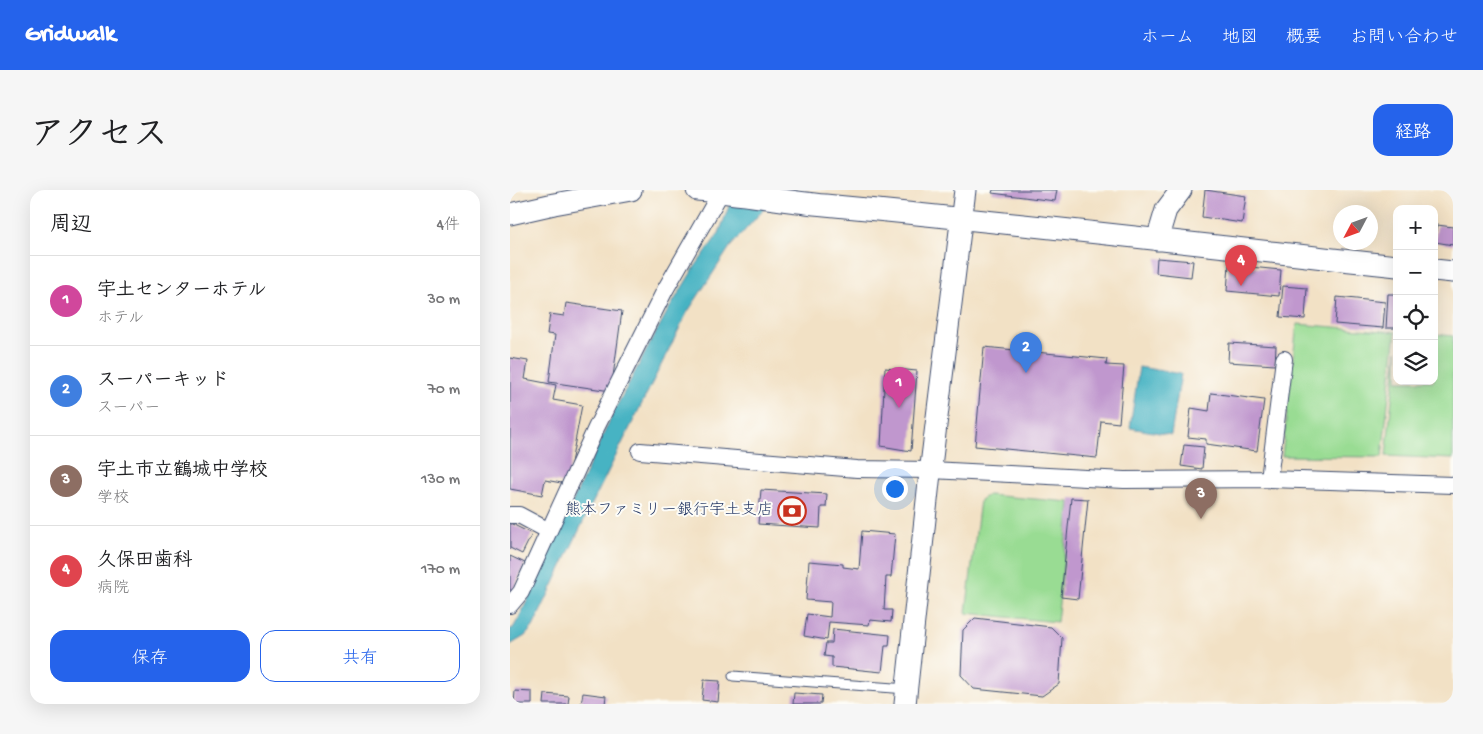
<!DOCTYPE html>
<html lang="ja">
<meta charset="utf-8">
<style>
:root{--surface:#fff;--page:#f6f6f6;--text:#202124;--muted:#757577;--line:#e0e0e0;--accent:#2563eb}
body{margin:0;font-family:"Gochi Hand","Klee One",sans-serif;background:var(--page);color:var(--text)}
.controls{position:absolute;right:15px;top:15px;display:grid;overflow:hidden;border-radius:10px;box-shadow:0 5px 20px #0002}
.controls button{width:45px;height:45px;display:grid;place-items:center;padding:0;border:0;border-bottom:1px solid var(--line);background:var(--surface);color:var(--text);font:25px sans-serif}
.compass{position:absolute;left:823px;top:15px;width:45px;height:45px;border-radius:50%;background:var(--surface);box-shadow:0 5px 20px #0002;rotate:229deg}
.you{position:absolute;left:384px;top:298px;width:18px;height:18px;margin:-12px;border:4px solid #fff;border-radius:50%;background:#1a73e8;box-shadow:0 0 0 8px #1a73e833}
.badge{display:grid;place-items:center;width:32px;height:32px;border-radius:50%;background:var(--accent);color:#fff;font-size:16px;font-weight:700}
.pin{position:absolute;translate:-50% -41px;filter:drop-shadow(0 1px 2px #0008)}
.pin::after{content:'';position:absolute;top:26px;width:18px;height:15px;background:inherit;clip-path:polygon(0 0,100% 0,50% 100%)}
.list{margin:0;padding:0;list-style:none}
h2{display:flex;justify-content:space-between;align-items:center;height:65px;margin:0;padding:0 20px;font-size:21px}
h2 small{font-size:16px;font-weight:400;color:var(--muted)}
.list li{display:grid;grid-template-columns:32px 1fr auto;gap:15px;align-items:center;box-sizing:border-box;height:90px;padding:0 20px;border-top:1px solid var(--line)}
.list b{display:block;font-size:19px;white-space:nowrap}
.list p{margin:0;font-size:16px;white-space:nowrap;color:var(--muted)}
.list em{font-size:16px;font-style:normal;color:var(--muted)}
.actions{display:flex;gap:10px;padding:15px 20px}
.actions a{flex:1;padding:11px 0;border:1px solid var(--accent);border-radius:15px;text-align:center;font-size:18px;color:var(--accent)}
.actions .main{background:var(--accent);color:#fff}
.icon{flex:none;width:28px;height:28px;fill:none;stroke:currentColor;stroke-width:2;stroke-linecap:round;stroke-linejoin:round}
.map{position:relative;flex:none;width:943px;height:514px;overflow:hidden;border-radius:15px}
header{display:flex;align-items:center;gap:30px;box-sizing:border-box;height:70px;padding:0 25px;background:var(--accent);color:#fff}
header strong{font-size:24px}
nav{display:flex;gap:28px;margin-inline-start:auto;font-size:18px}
.intro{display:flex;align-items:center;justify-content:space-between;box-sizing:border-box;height:120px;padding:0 30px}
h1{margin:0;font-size:35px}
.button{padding:12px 22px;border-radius:15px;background:var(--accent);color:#fff;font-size:18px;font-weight:700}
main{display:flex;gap:30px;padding:0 30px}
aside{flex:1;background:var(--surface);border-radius:15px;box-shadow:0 5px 20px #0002}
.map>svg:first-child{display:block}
</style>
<header>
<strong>Gridwalk</strong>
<nav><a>ホーム</a><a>地図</a><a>概要</a><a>お問い合わせ</a></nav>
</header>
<div class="intro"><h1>アクセス</h1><a class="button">経路</a></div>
<main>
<aside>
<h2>周辺<small>4件</small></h2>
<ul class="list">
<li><span class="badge" style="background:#d1479c">1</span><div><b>宇土センターホテル</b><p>ホテル</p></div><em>30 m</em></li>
<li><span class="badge" style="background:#3f7fe0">2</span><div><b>スーパーキッド</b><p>スーパー</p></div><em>70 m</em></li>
<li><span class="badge" style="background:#8d6e63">3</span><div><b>宇土市立鶴城中学校</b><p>学校</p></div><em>130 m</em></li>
<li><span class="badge" style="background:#e0444e">4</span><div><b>久保田歯科</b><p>病院</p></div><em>170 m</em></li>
</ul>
<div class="actions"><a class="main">保存</a><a>共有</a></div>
</aside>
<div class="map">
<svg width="943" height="514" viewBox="0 0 943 514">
<rect width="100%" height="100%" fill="#fdfcf7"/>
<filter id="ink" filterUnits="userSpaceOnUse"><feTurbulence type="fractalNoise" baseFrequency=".02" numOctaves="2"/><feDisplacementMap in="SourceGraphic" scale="10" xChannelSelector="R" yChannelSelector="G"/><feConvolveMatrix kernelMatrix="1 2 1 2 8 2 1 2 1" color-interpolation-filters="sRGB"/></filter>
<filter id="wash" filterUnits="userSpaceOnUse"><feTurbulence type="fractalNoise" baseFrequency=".0096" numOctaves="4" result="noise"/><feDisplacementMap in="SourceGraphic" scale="20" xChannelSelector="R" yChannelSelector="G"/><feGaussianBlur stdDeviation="1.12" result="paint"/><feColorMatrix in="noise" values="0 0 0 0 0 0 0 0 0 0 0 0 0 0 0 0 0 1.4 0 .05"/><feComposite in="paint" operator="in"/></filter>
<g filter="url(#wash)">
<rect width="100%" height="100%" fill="#f2e1c5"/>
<path fill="#99dc93" stroke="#5a8678" d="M787 134 886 142 872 267 772 266Z
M924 144 943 146V269L876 266 887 161V191H924Z
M478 305 560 312 547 432 456 423 470 310Z"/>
<path fill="#46b3c3" stroke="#307190" d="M228 0H267L253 20 220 57 177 123 75 328 23 437 15 446 0 455V439L3 438 10 426 105 219 157 122 184 78 209 43 219 16Z
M629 177 671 184 661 245 620 238Z"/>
<g id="blocks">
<path fill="#c097ce" d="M483 0H547L545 11 482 3Z
M695 0 736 6 732 33 692 27Z
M927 35 943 37V55L925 52Z
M647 68 683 71 681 87 646 83Z
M719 75 771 80 769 106 717 101Z
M773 96 797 98 795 129 770 127Z
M878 104H887V138H876Z
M827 107 875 112 873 138 825 134Z
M56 113 112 121 101 201 39 192 45 145 37 144 40 124 54 126Z
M719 153 766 156 765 175 718 172Z
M474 157 597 169 596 175 614 176 609 233 591 231 587 268 465 256Z
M0 168 18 171 15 189 46 195 43 210 72 215 57 294 35 290 32 305 0 299Z
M375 178 407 181 401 261 371 256Z
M701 203 754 210 747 261 696 254V249L678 247 681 218 699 221Z
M674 255 694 257 692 279 671 276Z
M251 300 317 304 316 317H311L310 338 248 334Z
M561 308 578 309 568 409 551 407Z
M0 333 22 344 12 364 0 358Z
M352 341 385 344 381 387H376L374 420H382L381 432 360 430 359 435 319 432 317 450 294 446 297 424 320 427 321 412 296 410 299 371 333 374V377L349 379Z
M0 366 15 373 3 401 0 400Z
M465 428 541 437 552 448 549 494 532 506 464 499 451 485 453 440Z
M323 439 380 445 379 456H375L372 482 322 477V467L314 466 316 453H322Z
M194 490 210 491 208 512 192 510Z
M5 501 22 502V514H4Z
M73 503 96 506 95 514H71Z
M284 503 312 505 311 514H283Z
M35 504 59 506 58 514H34Z"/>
</g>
</g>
<g filter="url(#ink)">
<use href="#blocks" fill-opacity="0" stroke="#3b4a6d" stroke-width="1"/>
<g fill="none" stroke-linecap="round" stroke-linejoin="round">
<defs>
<path id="service" d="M223 486 397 499"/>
<path id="minor" d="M130 261 347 279 421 280 614 290 759 289 943 295
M759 289 774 169
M0 325H9L39 341
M0 415 11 402 86 238 155 100 211 2"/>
<path id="tertiary" d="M187 0C230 3 272 11 315 15 506 33 696 55 887 76
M0 24 44 14 121 0
M647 50 656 20 671 0
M924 80 943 82
M395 514 419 292 455 0"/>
</defs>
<use href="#service" stroke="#3b4a6d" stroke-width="11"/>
<use href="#minor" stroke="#3b4a6d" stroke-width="18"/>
<use href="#tertiary" stroke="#3b4a6d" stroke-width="23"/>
<use href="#service" stroke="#fff" stroke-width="9"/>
<use href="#minor" stroke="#fff" stroke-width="16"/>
<use href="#tertiary" stroke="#fff" stroke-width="21"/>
</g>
</g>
<defs>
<symbol id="bank-ring" viewBox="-11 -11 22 22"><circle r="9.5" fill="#fdfcf7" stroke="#c8321e" stroke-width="1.5"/><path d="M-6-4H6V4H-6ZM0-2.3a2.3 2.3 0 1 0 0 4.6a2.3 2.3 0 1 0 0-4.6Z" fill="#c8321e"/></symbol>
</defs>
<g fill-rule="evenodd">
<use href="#bank-ring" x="266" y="305" width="32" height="32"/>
</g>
<g text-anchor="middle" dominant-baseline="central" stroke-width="4" stroke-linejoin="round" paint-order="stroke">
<g font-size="16" fill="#1b2f5e" stroke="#fdfcf7" text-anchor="end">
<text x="263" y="321">熊本ファミリー銀行宇土支店</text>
</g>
</g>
</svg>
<div class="controls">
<button>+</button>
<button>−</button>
<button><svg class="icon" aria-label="locate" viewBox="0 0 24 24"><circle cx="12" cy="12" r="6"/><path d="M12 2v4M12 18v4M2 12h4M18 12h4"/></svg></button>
<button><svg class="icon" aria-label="layers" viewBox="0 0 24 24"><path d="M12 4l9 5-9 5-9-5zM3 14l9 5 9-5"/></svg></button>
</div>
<svg class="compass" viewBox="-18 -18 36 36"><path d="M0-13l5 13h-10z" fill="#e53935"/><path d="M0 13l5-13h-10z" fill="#757577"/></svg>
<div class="you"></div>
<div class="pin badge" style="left:389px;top:218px;background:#d1479c">1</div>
<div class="pin badge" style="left:516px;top:183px;background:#3f7fe0">2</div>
<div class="pin badge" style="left:691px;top:329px;background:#8d6e63">3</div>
<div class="pin badge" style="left:731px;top:96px;background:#e0444e">4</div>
</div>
</main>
